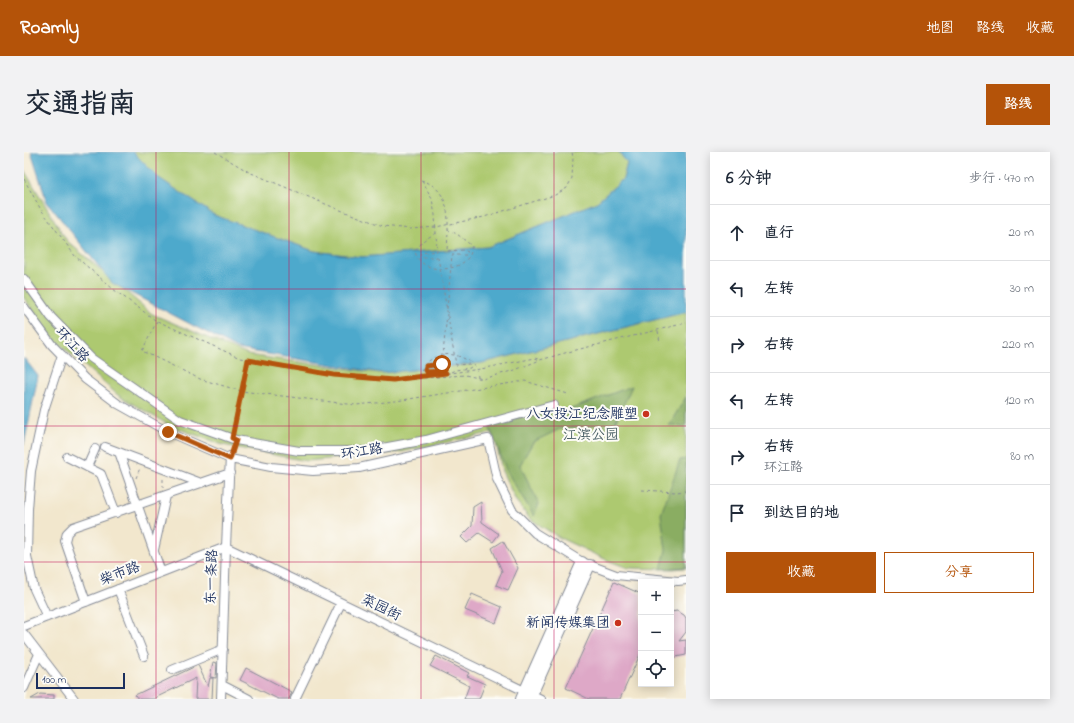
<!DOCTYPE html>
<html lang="zh">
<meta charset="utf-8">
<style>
:root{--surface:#fff;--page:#f2f2f3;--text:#1f2937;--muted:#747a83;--line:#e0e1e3;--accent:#b45309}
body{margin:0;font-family:"Indie Flower","LXGW WenKai TC",sans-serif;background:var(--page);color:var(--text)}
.controls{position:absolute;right:12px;bottom:12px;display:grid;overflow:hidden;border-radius:0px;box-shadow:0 2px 10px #0003}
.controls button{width:36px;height:36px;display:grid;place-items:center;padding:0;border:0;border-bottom:1px solid var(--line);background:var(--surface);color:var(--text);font:20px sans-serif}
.scale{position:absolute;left:12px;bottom:10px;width:89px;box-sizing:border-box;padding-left:4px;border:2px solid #1b2f5e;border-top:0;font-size:11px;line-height:14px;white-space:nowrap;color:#1b2f5e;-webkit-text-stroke:3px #fdfcf7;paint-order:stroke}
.stop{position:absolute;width:12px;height:12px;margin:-9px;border:3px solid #b45309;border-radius:50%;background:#fff}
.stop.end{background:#b45309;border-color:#fff;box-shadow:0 1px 4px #0008}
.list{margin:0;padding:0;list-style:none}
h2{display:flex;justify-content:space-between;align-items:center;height:52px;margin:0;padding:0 16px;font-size:17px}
h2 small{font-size:13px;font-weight:400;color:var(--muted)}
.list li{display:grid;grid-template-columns:26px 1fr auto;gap:12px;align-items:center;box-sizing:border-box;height:56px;padding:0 16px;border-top:1px solid var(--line)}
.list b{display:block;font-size:15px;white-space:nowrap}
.list p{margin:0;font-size:13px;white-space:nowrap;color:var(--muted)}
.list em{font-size:13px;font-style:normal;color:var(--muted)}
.actions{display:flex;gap:8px;padding:12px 16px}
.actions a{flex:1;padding:9px 0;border:1px solid var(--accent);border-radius:0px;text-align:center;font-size:14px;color:var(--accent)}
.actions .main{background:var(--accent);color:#fff}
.icon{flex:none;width:22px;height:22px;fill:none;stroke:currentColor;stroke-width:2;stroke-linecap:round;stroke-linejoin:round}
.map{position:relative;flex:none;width:662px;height:547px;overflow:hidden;border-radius:0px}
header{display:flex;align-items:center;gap:24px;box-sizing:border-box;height:56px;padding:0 20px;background:var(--accent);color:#fff}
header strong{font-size:19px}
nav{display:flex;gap:22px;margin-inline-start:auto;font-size:14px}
.intro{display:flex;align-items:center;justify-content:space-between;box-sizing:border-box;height:96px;padding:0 24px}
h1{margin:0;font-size:28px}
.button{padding:10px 18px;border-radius:0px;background:var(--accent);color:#fff;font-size:14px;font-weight:700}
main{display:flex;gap:24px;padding:0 24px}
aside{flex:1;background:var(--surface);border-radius:0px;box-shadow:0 2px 10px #0003}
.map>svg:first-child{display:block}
</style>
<header>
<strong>Roamly</strong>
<nav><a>地图</a><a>路线</a><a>收藏</a></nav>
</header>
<div class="intro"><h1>交通指南</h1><a class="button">路线</a></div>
<main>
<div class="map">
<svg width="662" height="547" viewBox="0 0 662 547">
<rect width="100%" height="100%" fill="#fdfcf7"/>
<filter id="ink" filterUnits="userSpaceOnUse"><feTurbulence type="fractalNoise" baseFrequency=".025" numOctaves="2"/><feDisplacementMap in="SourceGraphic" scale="8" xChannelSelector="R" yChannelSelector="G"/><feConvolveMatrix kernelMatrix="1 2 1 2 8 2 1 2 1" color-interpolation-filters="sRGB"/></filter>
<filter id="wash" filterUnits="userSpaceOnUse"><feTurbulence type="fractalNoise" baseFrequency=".012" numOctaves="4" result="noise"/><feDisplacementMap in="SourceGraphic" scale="16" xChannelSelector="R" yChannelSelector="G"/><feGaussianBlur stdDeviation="0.9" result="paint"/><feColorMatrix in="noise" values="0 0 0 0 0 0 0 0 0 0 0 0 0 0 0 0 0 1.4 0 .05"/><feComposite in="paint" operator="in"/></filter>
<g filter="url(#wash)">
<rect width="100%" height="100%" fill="#f2e7cd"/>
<path fill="#adc970" stroke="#647c67" d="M109 0H595L603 11 599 27 573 50 464 95 337 105 290 99 190 63 135 26Z
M0 18 43 89 128 162 224 203 355 221 458 211 662 160V416L648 417 604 416 583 408 536 386 506 367 492 349 478 319 470 280 377 300 283 309 199 293 145 273 95 244 29 186 0 146Z"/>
<path fill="#8aad62" stroke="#526e60" d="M608 234 586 282 574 273 563 275 536 277 509 290 496 313 515 352 510 364 483 320 465 274 530 254 534 262Z
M662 245V272L660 274 645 273Z
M662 307V415L637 417 642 398 637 362 656 308Z"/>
<path fill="#4da9cc" stroke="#346c95" d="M7 0H109L135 26 190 63 290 99 337 105 464 95 573 50 599 27 603 11 595 0H662V160L458 211 358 221 214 197 88 131 23 50Z
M0 206 14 224 0 293Z"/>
<g id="blocks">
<path fill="#dea8c7" d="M457 350 458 370 475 382 469 390 455 381 443 391 437 385 448 374 449 355Z
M479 389 494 416 484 438 472 433 478 419 468 396Z
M590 430 617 442V500L596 547H565L542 536Z
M448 442 478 455 472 471 441 458Z
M653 459 660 463 662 466V480L655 489 662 488V503L647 506V460Z
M412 504 445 521 443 524 461 532 455 547H440L445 534 406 514Z
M189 510 193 511 192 526 186 525Z
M174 513 184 535 186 526H189L188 547H171L172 526 129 547H114L111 543Z
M222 516 268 540 265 547H254L216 528Z
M16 542 30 543V547H7Z"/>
</g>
</g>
<g filter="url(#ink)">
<use href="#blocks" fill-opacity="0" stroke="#868b96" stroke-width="1"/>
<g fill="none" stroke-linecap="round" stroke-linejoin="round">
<defs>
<path id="minor" d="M0 127 27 165 67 206 156 268 212 288 275 299H342L402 288 530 253
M0 155 28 193 61 227 94 252 144 280 206 307 247 315 289 319 335 316 464 287 473 327 488 358 511 381 558 410 592 423 654 429 662 428
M81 295 177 331
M95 300 137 420
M43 305 77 322 92 361
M63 315 71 297
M130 398 142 344
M94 437 120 504
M62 450 41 389 43 381 49 375 206 321
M23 465 10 437 3 404 4 357 7 319 20 258 38 203
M0 474 202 395 517 547
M0 482 50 547
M148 518 199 497
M198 533 225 547
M0 536 15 502
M197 547 202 395 206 304
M271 547 317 451"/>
<path id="major" d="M497 547 558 410
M506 547 566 413"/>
</defs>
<use href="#minor" stroke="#868b96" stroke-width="10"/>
<use href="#major" stroke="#868b96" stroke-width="12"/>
<path stroke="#868b96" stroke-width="1" stroke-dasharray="3 3" stroke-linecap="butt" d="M191 0 225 20 311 56 359 74 386 77 412 75 460 65 531 43 543 36 548 26 549 6 548 0
M0 27 16 56 51 104 89 137 131 168 216 206 310 223 369 228 441 223 459 227 491 218 516 208 548 199 662 171
M397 28C430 38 424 72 423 99L440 98 444 100 442 103H428
M398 28 408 47 411 63 413 99 397 101 396 103 397 105H414
M412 81 400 88 391 99C396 126 448 121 448 94L433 82 424 78
M133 169 118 199 176 227 217 239 332 253 372 249 501 229 544 242
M634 179 636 190
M418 212 402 214 401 218 402 220 420 219 421 221
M427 220 431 218 446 216 447 214 445 212 432 213
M395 224C401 204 423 197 441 207 445 209 451 212 452 217 453 219 454 223 454 226
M387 226 457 217 511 206 516 208
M209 280 224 208
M112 326 116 316
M139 336V325
M618 338 652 340 662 339"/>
<use href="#minor" stroke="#fff" stroke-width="8"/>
<use href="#major" stroke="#fff" stroke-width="10"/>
<path stroke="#868b96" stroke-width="1" stroke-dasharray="3 3" stroke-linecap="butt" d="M414 105 432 213
M423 157 428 103
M418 212 423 162"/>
</g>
</g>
<g fill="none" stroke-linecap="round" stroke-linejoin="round" filter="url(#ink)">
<path stroke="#b45309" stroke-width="5" d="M144 280 206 307 212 288 208 286 224 208 310 223 369 228 422 221 420 219 402 220 401 218 402 214 418 212"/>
</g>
<path fill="none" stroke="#c2185b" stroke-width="1" stroke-opacity="0.55" d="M132 0V547M265 0V547M397 0V547M530 0V547M0 137H662M0 274H662M0 410H662"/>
<g fill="#c8321e" stroke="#fdfcf7" stroke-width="1.5">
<circle cx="622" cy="262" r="4"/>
<circle cx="594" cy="471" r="4"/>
</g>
<g text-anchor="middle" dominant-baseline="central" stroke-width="4" stroke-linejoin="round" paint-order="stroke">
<g font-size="14" fill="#1b2f5e" stroke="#fdfcf7">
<text transform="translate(48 193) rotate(48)">环江路</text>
<text transform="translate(338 300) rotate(-9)">环江路</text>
<text transform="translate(96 422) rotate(-21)">柴市路</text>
<text transform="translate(188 425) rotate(-88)">东一条路</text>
<text transform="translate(357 456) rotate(26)">菜园街</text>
</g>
<g font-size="14" fill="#1b2f5e" stroke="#fdfcf7" text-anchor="end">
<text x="614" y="262">八女投江纪念雕塑</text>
<text x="586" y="471">新闻传媒集团</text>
</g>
<g font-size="14" fill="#475d63" stroke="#fdfcf7">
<text x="567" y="283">江滨公园</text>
</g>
</g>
</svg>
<div class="controls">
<button>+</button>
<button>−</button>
<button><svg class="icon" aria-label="locate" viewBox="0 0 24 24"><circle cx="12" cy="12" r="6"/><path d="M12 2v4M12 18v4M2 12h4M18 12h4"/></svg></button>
</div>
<div class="scale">100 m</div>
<div class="stop" style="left:418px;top:212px"></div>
<div class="stop end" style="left:144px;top:280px"></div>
</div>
<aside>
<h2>6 分钟<small>步行 · 470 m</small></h2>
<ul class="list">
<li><svg class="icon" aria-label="ahead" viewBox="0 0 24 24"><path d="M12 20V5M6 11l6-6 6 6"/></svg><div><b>直行</b></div><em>20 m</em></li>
<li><svg class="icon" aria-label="left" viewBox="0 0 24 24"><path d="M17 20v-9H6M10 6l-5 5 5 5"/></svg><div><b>左转</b></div><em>30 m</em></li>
<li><svg class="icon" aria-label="right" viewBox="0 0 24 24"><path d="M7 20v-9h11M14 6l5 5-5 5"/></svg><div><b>右转</b></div><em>220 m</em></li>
<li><svg class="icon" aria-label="left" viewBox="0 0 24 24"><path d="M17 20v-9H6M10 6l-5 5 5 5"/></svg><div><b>左转</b></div><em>120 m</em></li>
<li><svg class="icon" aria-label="right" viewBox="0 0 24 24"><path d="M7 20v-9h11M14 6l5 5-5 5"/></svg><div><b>右转</b><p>环江路</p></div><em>80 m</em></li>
<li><svg class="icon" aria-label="arrive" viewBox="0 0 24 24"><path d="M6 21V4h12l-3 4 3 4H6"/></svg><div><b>到达目的地</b></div></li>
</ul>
<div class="actions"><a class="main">收藏</a><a>分享</a></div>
</aside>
</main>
